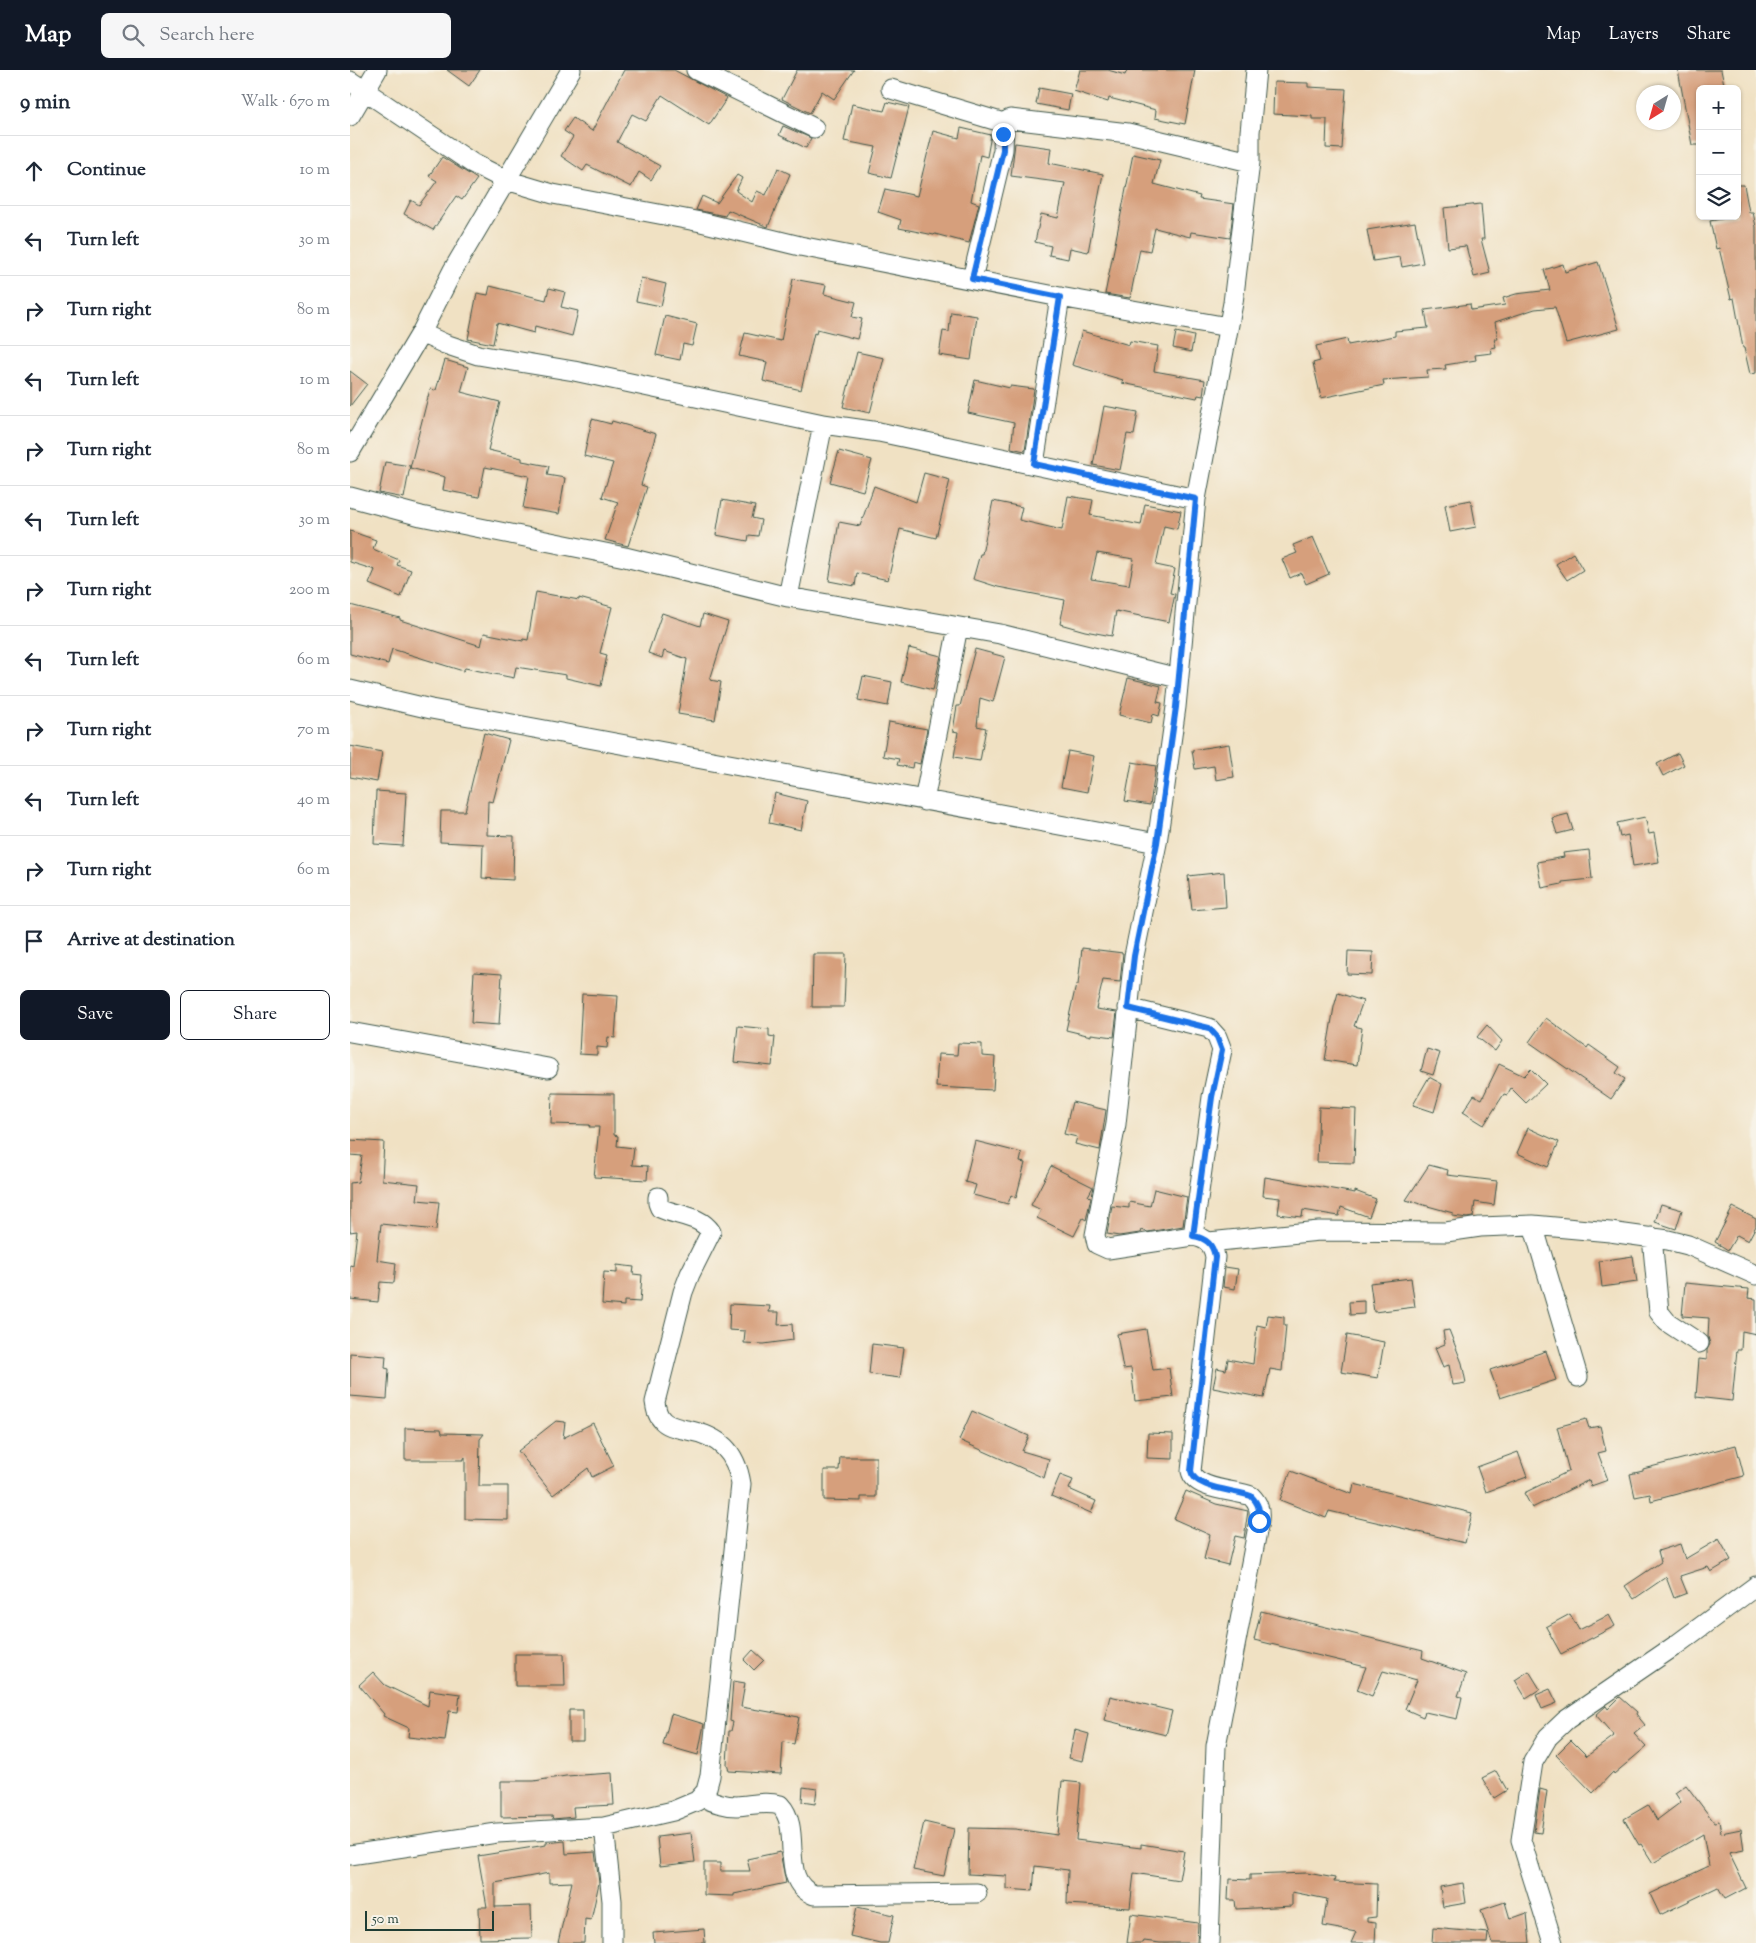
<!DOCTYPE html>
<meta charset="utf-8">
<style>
:root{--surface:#fff;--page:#f6f6f7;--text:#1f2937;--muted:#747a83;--line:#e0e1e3;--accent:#111827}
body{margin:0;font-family:"Sorts Mill Goudy",serif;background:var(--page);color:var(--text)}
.controls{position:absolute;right:15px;top:15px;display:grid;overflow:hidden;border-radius:8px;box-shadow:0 1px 4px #0004}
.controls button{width:45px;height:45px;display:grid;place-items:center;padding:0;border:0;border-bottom:1px solid var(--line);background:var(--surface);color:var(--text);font:25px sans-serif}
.compass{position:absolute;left:1286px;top:15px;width:45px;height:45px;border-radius:50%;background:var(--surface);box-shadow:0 1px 4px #0004;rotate:217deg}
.scale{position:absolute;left:15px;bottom:12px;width:129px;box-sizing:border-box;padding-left:5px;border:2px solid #1f3d34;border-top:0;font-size:14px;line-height:18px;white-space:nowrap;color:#1f3d34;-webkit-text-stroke:4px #f7f3e8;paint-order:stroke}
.stop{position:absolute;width:15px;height:15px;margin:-11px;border:4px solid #1a73e8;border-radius:50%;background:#fff}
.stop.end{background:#1a73e8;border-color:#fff;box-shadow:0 1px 5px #0008}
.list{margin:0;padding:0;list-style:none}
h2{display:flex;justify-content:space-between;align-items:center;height:65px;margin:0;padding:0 20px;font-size:21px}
h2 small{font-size:16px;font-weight:400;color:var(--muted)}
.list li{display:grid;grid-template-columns:32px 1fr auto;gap:15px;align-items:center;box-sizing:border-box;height:70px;padding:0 20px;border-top:1px solid var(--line)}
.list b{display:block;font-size:19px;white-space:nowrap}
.list em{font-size:16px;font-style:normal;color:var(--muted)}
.actions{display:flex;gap:10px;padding:15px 20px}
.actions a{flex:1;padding:11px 0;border:1px solid var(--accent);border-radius:8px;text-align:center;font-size:18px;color:var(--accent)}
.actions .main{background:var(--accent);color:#fff}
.icon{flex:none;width:28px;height:28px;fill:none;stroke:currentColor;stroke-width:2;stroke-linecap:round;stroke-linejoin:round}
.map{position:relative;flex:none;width:1406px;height:1873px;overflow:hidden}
header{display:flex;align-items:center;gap:30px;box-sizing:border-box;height:70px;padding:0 25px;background:var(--accent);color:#fff}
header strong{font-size:24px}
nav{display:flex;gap:28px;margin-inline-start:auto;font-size:18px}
.search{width:350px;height:45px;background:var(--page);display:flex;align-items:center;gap:12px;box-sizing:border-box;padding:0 18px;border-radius:8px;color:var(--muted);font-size:19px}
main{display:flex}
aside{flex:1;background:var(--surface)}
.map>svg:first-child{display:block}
</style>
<header>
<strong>Map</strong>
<div class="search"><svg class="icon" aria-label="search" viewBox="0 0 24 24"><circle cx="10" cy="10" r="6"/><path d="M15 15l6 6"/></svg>Search here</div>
<nav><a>Map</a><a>Layers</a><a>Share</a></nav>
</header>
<main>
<aside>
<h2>9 min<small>Walk · 670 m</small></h2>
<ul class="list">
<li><svg class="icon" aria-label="ahead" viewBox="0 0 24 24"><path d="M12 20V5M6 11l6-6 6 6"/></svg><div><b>Continue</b></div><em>10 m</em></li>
<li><svg class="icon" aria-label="left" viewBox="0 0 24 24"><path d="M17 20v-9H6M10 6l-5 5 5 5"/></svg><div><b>Turn left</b></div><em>30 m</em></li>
<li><svg class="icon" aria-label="right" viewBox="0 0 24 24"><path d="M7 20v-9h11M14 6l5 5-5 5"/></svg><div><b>Turn right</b></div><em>80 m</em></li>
<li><svg class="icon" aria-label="left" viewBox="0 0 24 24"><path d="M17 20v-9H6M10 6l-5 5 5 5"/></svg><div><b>Turn left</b></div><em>10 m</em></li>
<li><svg class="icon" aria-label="right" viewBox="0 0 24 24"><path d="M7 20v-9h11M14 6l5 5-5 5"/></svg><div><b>Turn right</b></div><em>80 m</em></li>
<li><svg class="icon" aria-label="left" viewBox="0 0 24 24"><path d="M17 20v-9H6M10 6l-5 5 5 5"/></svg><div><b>Turn left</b></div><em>30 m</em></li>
<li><svg class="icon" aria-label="right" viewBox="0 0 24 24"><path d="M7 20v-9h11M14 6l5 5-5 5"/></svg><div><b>Turn right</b></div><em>200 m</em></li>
<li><svg class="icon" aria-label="left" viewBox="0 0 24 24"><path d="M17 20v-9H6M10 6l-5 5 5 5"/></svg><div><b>Turn left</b></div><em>60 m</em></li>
<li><svg class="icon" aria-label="right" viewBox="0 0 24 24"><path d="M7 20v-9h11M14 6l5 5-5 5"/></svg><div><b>Turn right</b></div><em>70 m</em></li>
<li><svg class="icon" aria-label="left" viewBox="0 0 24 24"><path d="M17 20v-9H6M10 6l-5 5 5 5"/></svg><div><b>Turn left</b></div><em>40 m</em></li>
<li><svg class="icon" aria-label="right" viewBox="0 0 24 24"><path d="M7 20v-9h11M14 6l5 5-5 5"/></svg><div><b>Turn right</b></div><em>60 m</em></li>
<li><svg class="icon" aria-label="arrive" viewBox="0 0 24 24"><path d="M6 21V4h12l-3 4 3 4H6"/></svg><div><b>Arrive at destination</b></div></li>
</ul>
<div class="actions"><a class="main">Save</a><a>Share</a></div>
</aside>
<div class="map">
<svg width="1406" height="1873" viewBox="0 0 1406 1873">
<rect width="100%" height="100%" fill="#f7f3e8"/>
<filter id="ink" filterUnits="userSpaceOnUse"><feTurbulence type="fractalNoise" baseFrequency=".02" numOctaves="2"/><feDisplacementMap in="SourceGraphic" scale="10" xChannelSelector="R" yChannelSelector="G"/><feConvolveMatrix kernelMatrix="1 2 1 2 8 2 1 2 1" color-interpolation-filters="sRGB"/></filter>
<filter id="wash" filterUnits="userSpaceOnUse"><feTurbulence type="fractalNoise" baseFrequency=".0096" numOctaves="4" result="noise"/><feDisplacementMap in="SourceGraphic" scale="20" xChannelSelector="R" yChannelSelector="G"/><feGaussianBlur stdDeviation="1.12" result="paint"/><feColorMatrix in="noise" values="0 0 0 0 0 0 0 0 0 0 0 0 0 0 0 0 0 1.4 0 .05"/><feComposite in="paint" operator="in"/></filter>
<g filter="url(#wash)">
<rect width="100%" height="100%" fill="#f0e1c3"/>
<g id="blocks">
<path fill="#d69f7b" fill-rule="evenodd" d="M97 0H130L119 16Z
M274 0H324L377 28 359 55 312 25 296 51 282 44 267 72 310 96 301 110 289 102 281 117 237 95 233 101 211 86 223 67 214 61 223 48 242 61Z
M447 0H504L484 29 472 21 460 43 432 29Z
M730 0H758L775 5 777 0H845L835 54 805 48 806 40 759 28 758 32 724 21Z
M1328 0H1371L1375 19H1350V75H1342Z
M924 12 958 13V17L996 19 992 79 976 78 977 49H962V46L923 44Z
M689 18 721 24 718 40 686 34Z
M537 32 559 37 541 108 519 103 526 77 494 71 502 34 534 41Z
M433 56 461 68 456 78 429 65Z
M611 58 641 65 637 87 630 85 621 131 629 134 619 173 585 164 584 165 549 158 551 150 528 142 535 119 567 126 583 61 609 68Z
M665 73 701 78 699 93 753 104 738 182 720 178 718 189 699 185 701 176 685 172 691 144 708 148 715 113 661 106Z
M783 84 810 90 804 114 850 126 849 129 884 134 880 168 841 162 840 167 805 158 800 181 790 179 780 228 755 224Z
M92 87 127 109 112 130 106 126 83 160 54 144 61 130 69 135 87 111 79 106Z
M428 98 440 104 418 157 378 140 375 146 346 140 352 126 367 133 387 105 392 108 386 121 402 132 407 121 416 125Z
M1387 115H1394L1399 142H1403L1406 157V303L1400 304 1394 278H1393L1384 228 1381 229 1369 178 1366 179 1360 151 1387 146Z
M1131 134 1134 169H1131L1140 203 1124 207 1116 176 1098 178 1094 138Z
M1065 152 1073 193 1052 197 1050 187 1023 191 1017 160Z
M1248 192 1269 259 1216 273 1205 237 1185 239 1145 252 1148 269H1144L1146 277 1141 278 1142 283 1125 285 1126 290 1095 295 1096 299 1077 300 1078 307 1033 310 1034 315 971 328 963 293 970 291 966 276 997 269 998 275 1045 266V261L1078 258 1075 240 1120 234 1121 240 1155 235 1153 228 1166 224 1200 220 1194 200 1213 194 1215 202Z
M291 208 316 214 311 236 286 231Z
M443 209 476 215 474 224 506 232 502 247 512 249 507 269 467 259 466 264 464 263 451 320 413 311 417 292 389 286 395 263 431 271Z
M140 216 196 230 199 218 215 222 211 237 228 241 222 266 185 256 184 263 147 253 143 274 118 269 127 223 138 225Z
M601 242 627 246 621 290 589 285 593 261 599 262Z
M315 246 347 254 342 276 333 274 330 290 306 285Z
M732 261 779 275 780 271 808 276 804 301 855 310 853 326 848 325 847 328 772 313 773 310 722 295Z
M826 262 844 266 841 282 823 278Z
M507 282 534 288 520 343 493 337Z
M95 290 118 297 111 322 150 332 138 380 172 388V391L199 396 197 405 215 408 209 444 173 438 179 406 135 397 129 427 93 420 95 407 60 398 80 319 86 320Z
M0 301 17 314 0 336Z
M625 310 660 318V316L684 319 675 381 661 378 664 353 618 343Z
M754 336 788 342 784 365 777 364 770 400 743 395Z
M242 349 261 354 262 351 306 364 291 415 297 417 278 476 255 470 268 432 252 427 263 393 234 386Z
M489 381 522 390 513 421 480 412Z
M35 392 60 396 54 428 29 423Z
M574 403 600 410 586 468 550 459 538 510 507 503 505 516 479 511 489 452 510 456 524 416 566 432Z
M718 426 743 430 740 445 791 455 795 434 831 441 827 459 814 456 806 495 825 499 820 523 825 524 819 552 766 541 762 566 735 561 710 554 715 530 648 517 623 509 630 484H632L643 431 672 437 669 450 712 460ZM747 483 784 489 779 515 741 509Z
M372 430 405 436 402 448 411 450 408 466 399 465 398 471 366 465Z
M1121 430 1126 457 1100 462 1095 435Z
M0 461 26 470 23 479 49 490 47 495 61 500 51 527 19 514 25 500 0 492Z
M963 467 979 504 956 514 951 503 940 508 932 489 947 483 943 475Z
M1223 483 1233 500 1217 510 1206 494Z
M186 522 229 530V528L262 537 250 583 257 585 251 616 216 608V605L166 597 164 608 115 598 113 601 42 579 38 594 0 584V535L50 548V550L131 576 134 563 173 571V569L178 570Z
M312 543 350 556 353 544 378 552 360 610 371 612 365 650 328 644 337 589 314 581 312 588 298 583Z
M559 578 591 586 583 620 551 612Z
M625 579 655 587 643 632 630 628 627 656 636 658 630 691 604 687 608 662 603 661 607 636H610Z
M513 606 542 612 538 636 508 630Z
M778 608 811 616 807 632 812 633 809 646 803 644 801 653 769 645Z
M539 652 577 659 570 694 563 692 562 698 547 695 549 689 533 686Z
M134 663 159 670 143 732 138 731 137 765 164 766 163 810 132 808 133 774 90 772 91 741H115Z
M879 674 884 707 866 710 864 696 845 699 842 680Z
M0 676 32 682 27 712 0 707Z
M718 681 744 686 737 722 711 717Z
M1328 683 1334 695 1313 706 1307 694Z
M782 692 806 696 800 735 775 731Z
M26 721 56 723 53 776 24 774Z
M425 723 457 731 451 760 419 753Z
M1218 744 1223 760 1207 764 1202 748Z
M1295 747 1299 764 1304 763 1309 792 1283 796 1278 765 1270 767 1267 753Z
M1239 780 1242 809 1212 812V814L1192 818 1187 792 1214 787 1213 783Z
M874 802 876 837 842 840 838 806Z
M732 878 773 883 770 912 753 910 746 939 767 942 764 967 741 964V966L716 960 726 915H728Z
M998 881 1023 882 1022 905 997 904Z
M463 884H496L494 937H462Z
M124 902 152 904 149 955 121 953Z
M988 923 1013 931 1004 956 1012 958 1007 995 975 990 984 937Z
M232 924 268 926 265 968 258 967 257 978 247 977V985L229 984Z
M1196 948 1237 978 1239 975 1270 997 1266 1003 1275 1009 1261 1029 1179 972Z
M1137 955 1152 971 1145 981 1127 967Z
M388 956 419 959V966L425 967 422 996 384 992Z
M608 973 632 974V986L645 987 643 1020 586 1017 588 984 607 985Z
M1077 979 1090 983 1083 1005 1071 1001Z
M1149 994 1174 1006 1181 999 1196 1014 1176 1033 1161 1018 1157 1025 1154 1024 1134 1055 1113 1042 1124 1025 1132 1029Z
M1079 1007 1092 1014 1084 1042 1063 1035Z
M202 1023 264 1024V1065L268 1066 267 1076 284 1078 282 1095 298 1096 297 1110 244 1107 249 1057H239L240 1055 201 1054Z
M722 1032 756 1040 750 1080 725 1074 727 1067 714 1064Z
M969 1037 1006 1039 1004 1093 967 1092Z
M1178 1058 1209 1072 1198 1097 1167 1083Z
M0 1070 34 1072 32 1110 69 1114 67 1130 89 1132 86 1160 31 1154 27 1190 46 1193 44 1213 30 1212 28 1232 0 1229V1195L3 1196 7 1161 0 1162V1113L8 1112 12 1086 0 1085Z
M625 1071 672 1083 670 1092 675 1093 666 1128 661 1125 658 1134 623 1125 626 1115 615 1112Z
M1079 1095 1098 1100 1097 1105 1147 1111 1144 1135 1125 1132 1123 1147 1117 1148 1103 1146V1143L1056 1130Z
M701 1096 743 1117 738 1126 741 1127 736 1150 733 1148 724 1166 687 1148 691 1140 681 1135Z
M915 1107 1005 1123V1121L1026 1129 1019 1147 991 1137 989 1146 953 1140 952 1147 928 1144 930 1128 913 1126Z
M804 1119 837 1127 833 1156 798 1162 791 1160 790 1163 769 1166 757 1164 762 1136 779 1138V1132L800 1136Z
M1311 1134 1332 1140 1326 1159 1305 1152Z
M1383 1137 1406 1149V1156L1398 1171 1387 1165 1378 1180 1365 1172Z
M1283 1186 1287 1212 1252 1217 1249 1191Z
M267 1195 284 1197 283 1204 292 1205 290 1232 274 1231V1236L252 1234 254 1202 267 1203Z
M875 1197 888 1199 885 1219 873 1217Z
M1061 1208 1065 1237 1024 1242 1020 1213Z
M1335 1213 1399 1219 1398 1228 1406 1229V1264L1392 1261 1391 1280H1387L1382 1331 1346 1327 1349 1289 1357 1290V1280L1360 1274 1358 1267 1359 1248 1332 1246Z
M1014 1231V1244L1000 1245 999 1232Z
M380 1234 420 1236 419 1242H429L428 1255 442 1254 443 1270 414 1274 394 1273 395 1261 379 1260Z
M918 1245 934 1247V1255H936L932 1301 920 1299 914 1328 863 1318 867 1298 876 1300 878 1289 903 1294 907 1255 916 1257Z
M796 1259 803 1300 819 1298 823 1327 785 1331 781 1298 773 1299 767 1264Z
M1099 1260 1112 1293 1116 1313 1103 1315 1099 1295 1093 1297 1085 1278 1095 1274 1093 1261Z
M997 1265 1034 1272 1028 1308 991 1302Z
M522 1274 554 1278 550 1308 519 1304Z
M1196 1281 1206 1310 1150 1328 1140 1300Z
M0 1283 36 1286 35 1298 39 1299 37 1329 0 1326Z
M622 1341 679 1366 672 1381 699 1389 694 1408 609 1370Z
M1236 1349 1239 1358 1250 1356 1256 1381 1248 1383 1258 1410 1241 1416 1239 1410 1182 1438 1174 1423 1219 1401 1207 1357Z
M206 1351 215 1352 213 1368 243 1353 264 1396 242 1407 238 1398 203 1425 168 1381Z
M55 1358 91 1359 92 1363 134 1364 130 1369 129 1416H158V1450L115 1449V1387L113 1390H55Z
M798 1363 823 1364V1389L797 1388Z
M1386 1375 1394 1406 1301 1431 1300 1424 1285 1427 1280 1404 1293 1401V1399Z
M1168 1382 1177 1407 1136 1422 1127 1397Z
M490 1387H526V1427H511V1431L474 1430V1400H489Z
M941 1401 1002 1424 1004 1414 1122 1443 1115 1473 979 1441 976 1448 930 1430Z
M710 1405 723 1410 719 1419 746 1431 741 1443 701 1426Z
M836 1421 866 1434 898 1441 894 1468 885 1466 878 1495 854 1489 860 1465 824 1449Z
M1369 1469 1381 1490 1361 1502 1358 1497 1330 1506 1337 1523 1324 1528 1316 1507 1284 1529 1275 1516 1311 1492 1308 1481 1330 1474 1335 1489Z
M911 1541 1073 1581 1072 1588 1116 1604 1108 1626 1112 1627 1107 1649 1075 1642 1073 1647 1055 1639 1067 1610 1033 1601 1022 1626 1007 1620 1016 1597 904 1570Z
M1220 1544 1229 1560 1259 1545 1265 1556 1211 1584 1196 1557Z
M403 1580 414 1590 404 1600 394 1590Z
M165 1584H214L215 1616H165Z
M1179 1601 1190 1619 1176 1628 1165 1610Z
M23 1602 35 1615 78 1636 80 1620 110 1624 108 1642 99 1641 95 1671 58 1667 59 1658 33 1646 34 1644 9 1615Z
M383 1611 395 1613 391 1637 449 1647 444 1674 433 1672 431 1704 379 1701 377 1694 379 1661H381L383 1652 380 1651Z
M1200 1619 1207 1633 1192 1639 1186 1625Z
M760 1626 822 1641 816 1665 754 1650Z
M1270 1627 1287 1642 1286 1644 1295 1655 1284 1664 1296 1677 1264 1704 1263 1702 1243 1723 1206 1685 1221 1670 1237 1686 1264 1666 1246 1645 1256 1636 1258 1639Z
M219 1640H233V1671H219Z
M321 1644 354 1654 348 1685 313 1675Z
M725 1660 739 1664 733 1691 719 1688Z
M1146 1701 1157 1720 1144 1728 1132 1708Z
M262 1703 264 1735 223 1737 224 1747 203 1749 202 1746 151 1747V1711H184L216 1706Z
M712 1711 731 1713 726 1770 791 1778V1774L834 1781 829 1810 784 1803 780 1838 717 1834 718 1800 685 1796 683 1821 657 1819V1806L618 1804 619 1758 665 1759 707 1765Z
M1336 1715 1364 1752 1369 1751 1371 1763 1391 1759 1394 1780 1379 1783 1396 1818 1375 1829 1368 1817 1310 1845 1300 1824 1359 1796 1353 1764 1303 1793 1291 1774 1289 1775 1274 1749 1298 1735 1307 1750 1331 1732 1325 1723Z
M453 1717 467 1719 465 1734 452 1732Z
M1190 1719 1197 1721 1191 1763 1184 1762Z
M574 1752 604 1759 594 1806 563 1800Z
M341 1763 345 1792 310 1796 307 1767Z
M215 1771 216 1784 245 1782 249 1813 241 1850 235 1849 234 1873H208L222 1812 199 1813V1803L145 1813V1837L181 1836 182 1868 130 1869 129 1837H137L128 1786 196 1775V1773Z
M430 1782 436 1813 384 1824V1826L354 1825V1793H370V1801H400L397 1789Z
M957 1803 985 1808 984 1812 1027 1814 1026 1847 1017 1848V1852L1026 1853 1025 1873H1001L1006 1862 973 1856 977 1829 942 1822V1836L886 1839 885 1830H878L879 1809 900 1810V1805Z
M1113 1813 1116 1833 1093 1837 1090 1817Z
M1155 1832 1160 1849 1177 1843 1180 1873H1142L1131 1840Z
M507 1837 544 1845 538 1873H530L500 1866Z
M781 1844 848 1853 847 1873H810L794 1871 793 1873H777Z
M1083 1858 1138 1863 1137 1873H1082Z
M354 1859 355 1873H304L303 1863Z"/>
</g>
</g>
<g filter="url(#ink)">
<use href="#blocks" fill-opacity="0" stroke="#3e5649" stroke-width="1"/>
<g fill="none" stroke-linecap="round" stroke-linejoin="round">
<defs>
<path id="minor" d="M346 0 464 58
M0 11 122 93 156 110 203 124 351 152 450 176 710 227 878 257
M541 19 654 53
M0 46 27 0
M622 209 653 80 654 53 660 49 778 63 900 92
M71 263 95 274 128 285 224 301 473 354 529 362 846 429
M0 382 71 263 103 200 221 0
M684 394 710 227
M0 427 71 446 275 487 438 527 650 564 828 608
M438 527 473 354
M0 620 81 639 807 773
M574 731 608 557
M778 938 859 958 867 967 872 980 862 1027 843 1166
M0 962 198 998
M1183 1155 1228 1307
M1302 1167 1309 1242 1317 1252 1349 1273
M859 1172 969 1161 1096 1162 1130 1157 1183 1155 1260 1162 1318 1170 1338 1175 1406 1205
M352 1727C364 1732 374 1736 387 1736 402 1735 415 1731 430 1735 454 1760 427 1810 464 1825L627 1823
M254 1757 262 1831V1873
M0 1785 147 1763 254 1757 323 1741 347 1731 356 1721 360 1706 391 1414C386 1382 370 1366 337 1360 329 1358 318 1357 312 1350 307 1345 306 1339 305 1332L333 1222 340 1204 361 1162C350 1145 327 1146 310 1138L308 1133V1127
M859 1873 866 1676 909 1451C910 1440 909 1434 901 1426 885 1420 845 1420 841 1401L865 1187C863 1174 856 1168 843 1166L758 1179 747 1174 745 1165 766 1054 784 886 807 773 826 637 846 429 883 233 900 92V62L906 0
M1203 1873 1171 1770 1183 1692 1198 1667 1216 1650 1326 1575 1406 1516"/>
</defs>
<use href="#minor" stroke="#3e5649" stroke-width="21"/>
<use href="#minor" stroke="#fff" stroke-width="19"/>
</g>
</g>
<g fill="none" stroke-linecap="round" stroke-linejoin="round" filter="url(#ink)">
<path stroke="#1a73e8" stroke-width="6" d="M653 64V80L622 209 710 227 684 394 846 429 826 637 807 773 784 886 778 938 859 958 867 967 872 980 862 1027 843 1166C856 1168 863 1174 865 1187L841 1401C844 1419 886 1420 901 1426 909 1434 910 1440 909 1451"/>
</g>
</svg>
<div class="controls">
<button>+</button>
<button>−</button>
<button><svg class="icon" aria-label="layers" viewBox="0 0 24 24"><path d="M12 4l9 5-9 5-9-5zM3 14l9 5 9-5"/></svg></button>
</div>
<svg class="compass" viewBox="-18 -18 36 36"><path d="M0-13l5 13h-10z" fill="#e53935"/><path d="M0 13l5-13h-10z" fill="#747a83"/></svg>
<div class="scale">50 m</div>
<div class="stop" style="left:909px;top:1451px"></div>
<div class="stop end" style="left:653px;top:64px"></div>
</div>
</main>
